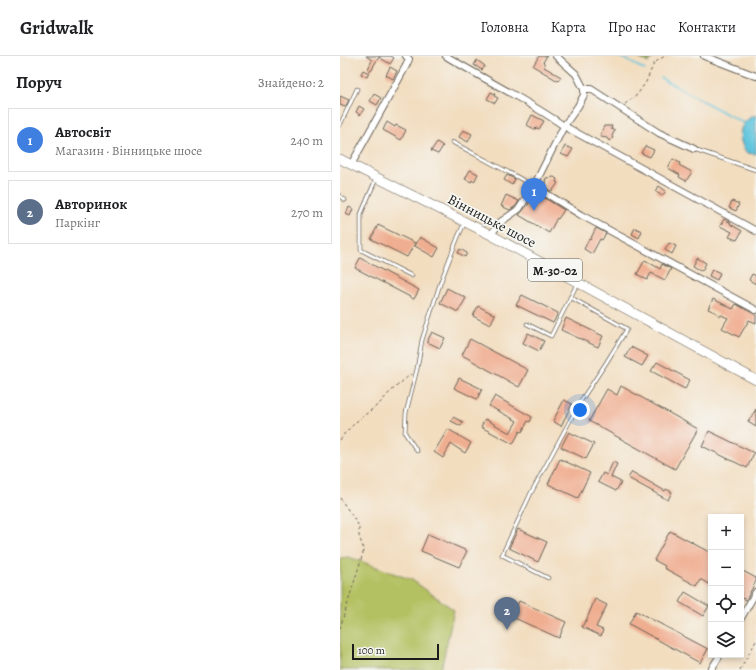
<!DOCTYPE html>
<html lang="uk">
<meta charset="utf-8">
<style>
:root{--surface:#fff;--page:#f6f6f6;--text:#202124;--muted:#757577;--line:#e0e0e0;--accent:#1a73e8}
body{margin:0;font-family:Alegreya,serif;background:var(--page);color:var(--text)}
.controls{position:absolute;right:12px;bottom:12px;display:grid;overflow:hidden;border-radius:0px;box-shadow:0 2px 6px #0003}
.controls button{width:36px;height:36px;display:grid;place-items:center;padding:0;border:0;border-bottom:1px solid var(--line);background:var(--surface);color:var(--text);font:20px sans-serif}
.scale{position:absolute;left:12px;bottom:10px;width:87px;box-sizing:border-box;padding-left:4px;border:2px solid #1c1c1c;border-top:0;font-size:11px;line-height:14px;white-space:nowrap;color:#1c1c1c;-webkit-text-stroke:3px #f6f6f2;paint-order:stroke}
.you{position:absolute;left:240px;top:354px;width:14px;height:14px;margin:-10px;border:3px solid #fff;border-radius:50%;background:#1a73e8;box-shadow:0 0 0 6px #1a73e833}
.badge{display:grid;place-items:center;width:26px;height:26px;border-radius:50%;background:var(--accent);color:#fff;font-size:13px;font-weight:700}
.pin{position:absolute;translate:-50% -33px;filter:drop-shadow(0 1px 2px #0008)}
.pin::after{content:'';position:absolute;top:21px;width:14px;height:12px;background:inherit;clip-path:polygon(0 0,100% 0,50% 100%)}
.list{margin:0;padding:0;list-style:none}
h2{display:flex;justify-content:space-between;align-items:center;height:52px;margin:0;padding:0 16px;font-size:17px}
h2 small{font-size:13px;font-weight:400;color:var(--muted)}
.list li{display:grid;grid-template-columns:26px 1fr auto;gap:12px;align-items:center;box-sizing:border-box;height:64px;margin:0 8px 8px;padding:0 8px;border:1px solid var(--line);border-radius:0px}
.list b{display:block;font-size:15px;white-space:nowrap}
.list p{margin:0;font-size:13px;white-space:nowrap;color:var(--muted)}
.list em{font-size:13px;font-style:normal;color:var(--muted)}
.icon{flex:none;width:22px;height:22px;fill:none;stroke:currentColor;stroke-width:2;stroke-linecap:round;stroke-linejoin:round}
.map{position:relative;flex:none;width:416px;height:614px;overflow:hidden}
header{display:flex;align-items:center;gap:24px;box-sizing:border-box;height:56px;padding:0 20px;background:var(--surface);border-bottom:1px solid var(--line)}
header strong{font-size:19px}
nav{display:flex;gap:22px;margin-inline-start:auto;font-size:14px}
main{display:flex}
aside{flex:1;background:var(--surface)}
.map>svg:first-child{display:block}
</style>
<header>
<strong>Gridwalk</strong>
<nav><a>Головна</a><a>Карта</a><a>Про нас</a><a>Контакти</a></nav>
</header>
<main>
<aside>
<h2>Поруч<small>Знайдено: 2</small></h2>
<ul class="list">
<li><span class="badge" style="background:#3f7fe0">1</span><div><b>Автосвіт</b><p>Магазин · Вінницьке шосе</p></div><em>240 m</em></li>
<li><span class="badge" style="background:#5c6f8a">2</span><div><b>Авторинок</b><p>Паркінг</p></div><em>270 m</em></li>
</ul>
</aside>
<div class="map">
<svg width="416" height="614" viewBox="0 0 416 614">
<rect width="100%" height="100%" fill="#f6f6f2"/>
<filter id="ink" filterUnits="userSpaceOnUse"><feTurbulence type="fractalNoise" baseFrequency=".025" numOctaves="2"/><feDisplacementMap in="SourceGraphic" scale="8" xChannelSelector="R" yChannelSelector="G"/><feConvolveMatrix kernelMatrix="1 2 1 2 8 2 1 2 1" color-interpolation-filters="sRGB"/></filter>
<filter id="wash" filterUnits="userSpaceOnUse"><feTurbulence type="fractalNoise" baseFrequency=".012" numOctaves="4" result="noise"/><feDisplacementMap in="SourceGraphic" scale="16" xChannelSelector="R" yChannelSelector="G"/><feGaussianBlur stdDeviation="0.9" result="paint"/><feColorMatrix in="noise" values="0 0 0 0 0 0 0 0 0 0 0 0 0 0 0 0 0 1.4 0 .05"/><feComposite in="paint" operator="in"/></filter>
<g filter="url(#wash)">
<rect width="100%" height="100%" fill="#f2ddbf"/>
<path fill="#b4c162" stroke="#686e3f" d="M9 501 72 524 114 554 101 614H0V502Z"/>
<path fill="#8fa758" stroke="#56623a" d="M295 0H314L308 7Z"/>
<path fill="#5fc4dd" stroke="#3e707c" d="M416 59V98L407 97C396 83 398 65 416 59Z"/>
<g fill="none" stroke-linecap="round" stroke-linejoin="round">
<path stroke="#5fc4dd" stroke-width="1.5" d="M279 0 305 14
M321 22 403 67"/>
</g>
<g id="blocks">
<path fill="#f0ae91" d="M26 0H51L54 2 50 8 39 1 34 9 32 14 30 15 28 13 32 4Z
M199 0H207L203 6 205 8 204 11 221 21 218 25 193 10Z
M137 4 145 10 142 14 134 9Z
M50 11 57 15 53 23 46 19Z
M23 14 29 17 27 21 21 18Z
M151 36 155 38 154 40 158 42 155 47 147 43Z
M34 38 41 42 37 49 30 45Z
M0 40 9 44 5 51 0 49Z
M19 50 24 53 20 59 16 56Z
M192 59 204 65 199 73 197 72 194 73 187 69Z
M47 66 55 71 56 69 66 74 61 84 43 74Z
M264 70H272L271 73 275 74 272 80 273 82 269 85 267 82 261 81 260 79Z
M123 74 132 78 128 86 119 81Z
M97 86 103 90 98 98 91 95Z
M225 90 233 93 228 101 221 98Z
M305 90 314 94 310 101 301 97Z
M333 103 340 107 339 109 352 116 346 125 339 121 340 119 328 112Z
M130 114 138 118 134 126 132 124 131 126 125 123Z
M167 119 175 123 172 129 164 124Z
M214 121 217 123 216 126 218 127 213 134 211 135 206 132 205 126 206 122Z
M319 130 326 135 322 140 315 135Z
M195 136 224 154 218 163 217 162 209 177 179 159 188 149Z
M166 139 179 145 176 150 170 154 161 150Z
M392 145 399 148 396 155 389 152Z
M9 151 13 153 10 160 6 158Z
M384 163 391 167 390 168 402 175 397 184 389 181 392 176 380 170Z
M38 169 75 187 67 201 31 183Z
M256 172 266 177 262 184 260 183 252 198 244 193 249 183 250 184Z
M295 172 302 175 299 182 292 178Z
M80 181 99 192 94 201 75 190Z
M329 187 336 190 332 198 325 194Z
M120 193 127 197 125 201 118 197Z
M20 202 79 234 74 243 15 212Z
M357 202 366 207 362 215 353 210Z
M305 204 320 213 322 208 331 213 325 224 311 217 307 224 297 218Z
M372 213 380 217 377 224 369 220Z
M412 218 416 220V228L409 224Z
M107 232 126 242 118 256 100 247Z
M182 239 218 257 213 267 176 249Z
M373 243 393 253 396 248 416 259V267L409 264 399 281 382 272 388 262 381 259 379 260 377 257 368 253Z
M138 250 155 259 150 269 133 260Z
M226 262 263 280 258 291 221 274Z
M92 276 105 282 100 292 87 286Z
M188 277 204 285 199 295 183 287Z
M130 283 188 314 179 331 122 299Z
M291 291 308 300 302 310 285 301Z
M317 306 350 324 345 333 311 315Z
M119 322 142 333 137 343 114 332Z
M281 330 358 373 335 413 249 365 267 333 277 339Z
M155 340 192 361 190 366 188 365 182 376 180 375 173 388 141 371 145 363 170 377 177 365 149 350Z
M224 344 232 348 221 370 213 365Z
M416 353V371L408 366Z
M113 361 123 366 121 370 111 365Z
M108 373 131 387 125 397 111 388 103 402 94 396Z
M369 375 414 397 407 412 362 390Z
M229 376 254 388 246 403 221 391Z
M220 403 250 417 238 442 208 428Z
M273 406 277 408 271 421 281 426 276 435 258 426 263 417 267 419Z
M292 416 325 435 326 433 332 436 328 444 288 422Z
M178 473 207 486 198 506 169 492Z
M330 475 371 497V529L361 523 357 530 324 512 325 510 314 504Z
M88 478 127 495 119 511 81 495Z
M401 514 416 522V525L406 544 401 541Z
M345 536 369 550 363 560 339 546Z
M255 543 267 549 256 571 263 574 261 580 242 571 245 565H246Z
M179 545 226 566 219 582 172 561Z
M296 555 368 593 360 607 289 568Z"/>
</g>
</g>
<g filter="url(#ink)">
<use href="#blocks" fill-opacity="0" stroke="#676055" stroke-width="1"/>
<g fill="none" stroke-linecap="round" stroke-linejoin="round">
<defs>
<path id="lane" d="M0 69 17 33
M112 86 194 130
M354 93 416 114
M36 123 21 158V194L72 220
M0 140 5 144
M187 268 211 280 237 228
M77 395 65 377 66 357 77 313 82 284 101 225 118 181 124 168
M208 522 162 499 191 437 240 346 266 307 287 273 230 241"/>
<path id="street" d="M106 0C145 24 187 44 224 70L416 175
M364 0 416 20
M244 33H251L319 77 354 93
M11 109 66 10 69 3 66 0
M194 130 241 159 416 254
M151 179 159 167 179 153 194 130 224 70 238 50 244 39V33L236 18 216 0
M401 562 416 536
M371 614 380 599"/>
<path id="primary" d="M0 103 151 179 416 324"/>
</defs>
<use href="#lane" stroke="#676055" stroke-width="4.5"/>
<use href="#street" stroke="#676055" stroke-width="8"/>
<use href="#primary" stroke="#676055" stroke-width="10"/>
<path stroke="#676055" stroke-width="1" stroke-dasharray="3 3" stroke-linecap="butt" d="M285 48 297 39 306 26 314 7 325 0
M0 384 4 378 17 365 39 348 50 336 71 318
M0 442 19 470V480L24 494 0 572
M400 614 416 585"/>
<use href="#lane" stroke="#fff" stroke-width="3"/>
<use href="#street" stroke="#fff" stroke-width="6"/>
<use href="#primary" stroke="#fff" stroke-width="9"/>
</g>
</g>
<g text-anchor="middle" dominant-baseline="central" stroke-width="3.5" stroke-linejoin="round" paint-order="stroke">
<rect fill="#f6f6f2" stroke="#5d5d5c" stroke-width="1" x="188" y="203" width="54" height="22" rx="3"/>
<g font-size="13" font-weight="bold" fill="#1c1c1c">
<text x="215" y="214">М-30-02</text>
</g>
<g font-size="14" fill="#1c1c1c" stroke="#f6f6f2">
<text transform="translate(152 165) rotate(28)">Вінницьке шосе</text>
</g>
</g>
</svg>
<div class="controls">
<button>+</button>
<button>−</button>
<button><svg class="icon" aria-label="locate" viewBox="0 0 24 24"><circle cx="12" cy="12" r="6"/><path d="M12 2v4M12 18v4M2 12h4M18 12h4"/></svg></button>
<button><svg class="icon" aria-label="layers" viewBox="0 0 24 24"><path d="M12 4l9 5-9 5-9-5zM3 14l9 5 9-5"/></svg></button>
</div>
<div class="scale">100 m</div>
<div class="you"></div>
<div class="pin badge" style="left:194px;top:155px;background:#3f7fe0">1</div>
<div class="pin badge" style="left:167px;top:574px;background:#5c6f8a">2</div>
</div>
</main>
